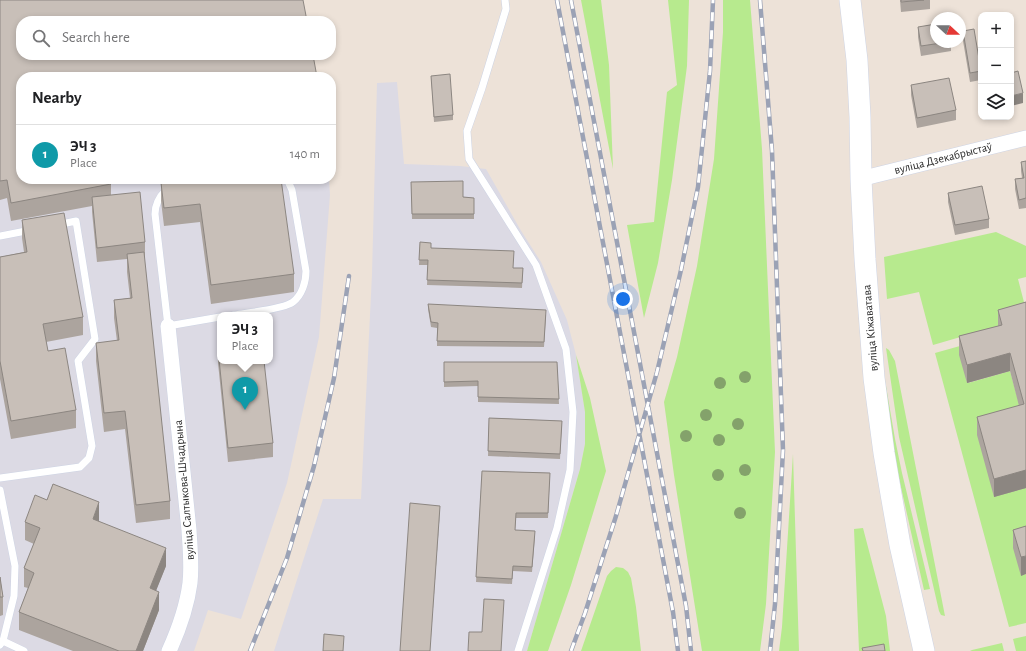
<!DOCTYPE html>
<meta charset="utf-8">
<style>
:root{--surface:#fff;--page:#f6f6f6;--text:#202124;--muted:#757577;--line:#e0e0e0;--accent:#b45309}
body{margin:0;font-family:"Alegreya Sans",sans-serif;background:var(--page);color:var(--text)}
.controls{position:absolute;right:12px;top:12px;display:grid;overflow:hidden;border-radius:8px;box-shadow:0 2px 6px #0003}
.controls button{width:36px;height:36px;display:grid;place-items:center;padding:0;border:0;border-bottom:1px solid var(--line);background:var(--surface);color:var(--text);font:20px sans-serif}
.compass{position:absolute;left:930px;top:12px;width:36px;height:36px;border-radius:50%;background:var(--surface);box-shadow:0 2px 6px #0003;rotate:111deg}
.you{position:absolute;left:623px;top:299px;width:14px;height:14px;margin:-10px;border:3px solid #fff;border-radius:50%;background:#1a73e8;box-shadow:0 0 0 6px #1a73e833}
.badge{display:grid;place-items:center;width:26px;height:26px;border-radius:50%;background:var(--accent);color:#fff;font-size:13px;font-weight:700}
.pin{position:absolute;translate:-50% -33px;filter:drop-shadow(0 1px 2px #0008)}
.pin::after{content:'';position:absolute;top:21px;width:14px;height:12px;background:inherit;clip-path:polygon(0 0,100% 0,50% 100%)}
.popup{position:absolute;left:217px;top:312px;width:56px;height:52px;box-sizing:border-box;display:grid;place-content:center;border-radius:8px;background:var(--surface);filter:drop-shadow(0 1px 3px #0005);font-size:13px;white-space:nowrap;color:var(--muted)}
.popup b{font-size:15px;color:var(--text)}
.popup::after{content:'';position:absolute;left:50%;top:100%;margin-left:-8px;border:8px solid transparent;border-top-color:var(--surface)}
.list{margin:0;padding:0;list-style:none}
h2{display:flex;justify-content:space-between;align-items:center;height:52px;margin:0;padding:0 16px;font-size:17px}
h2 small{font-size:13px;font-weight:400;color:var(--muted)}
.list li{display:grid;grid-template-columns:26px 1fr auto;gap:12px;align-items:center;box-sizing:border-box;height:60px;padding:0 16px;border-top:1px solid var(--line)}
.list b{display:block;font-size:15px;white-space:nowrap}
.list p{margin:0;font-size:13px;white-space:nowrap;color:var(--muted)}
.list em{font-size:13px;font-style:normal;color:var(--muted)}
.icon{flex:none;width:22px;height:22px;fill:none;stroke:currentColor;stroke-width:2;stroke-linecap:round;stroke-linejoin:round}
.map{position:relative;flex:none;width:1026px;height:651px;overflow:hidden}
.search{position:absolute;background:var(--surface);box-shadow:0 2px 6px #0003;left:16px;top:16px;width:320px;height:44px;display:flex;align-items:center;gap:10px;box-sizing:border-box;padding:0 14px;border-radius:16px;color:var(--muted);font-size:15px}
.panel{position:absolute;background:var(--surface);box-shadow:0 2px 6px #0003;left:16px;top:72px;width:320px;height:112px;border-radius:16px}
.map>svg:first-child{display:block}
</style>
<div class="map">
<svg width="1026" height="651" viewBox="0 0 1026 651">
<rect width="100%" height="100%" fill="#ede2d8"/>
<path fill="#dcdae4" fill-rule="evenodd" d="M0 0 21 21V179H329L330 195 319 337 287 483 241 619 208 610 194 651H0ZM220 315H270V361H220Z
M397 82 404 164 460 166 486 169 520 229 541 262 567 320 576 355 585 412V444L580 469 527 651H274L323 499H361L372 274 377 83Z"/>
<path fill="#b7ea8e" d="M581 0H601L609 65 613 169Z
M668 0H689L687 66 672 180 658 263 644 318 627 225 654 222 667 92 677 85Z
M723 0H750L762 149 775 452 766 604 760 651H702L674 475 664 402 677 357 697 266 714 159 723 32Z
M996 232 1026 246V277L1018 279 1026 310V318L933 345 919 292 887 299 884 257Z
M999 335 968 383 1010 371 1024 422 1026 488V544L1021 575 1026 574V623L1009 627 935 353Z
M886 348 889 350 895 361 945 616 941 615 939 611 899 437Z
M576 355 590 398 606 471 571 585 548 651H527L580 469 585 444V412Z
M885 380 895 439 902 473 930 589 924 590 898 474 891 439Z
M793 454 799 651H779L782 627Z
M863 528 886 616 890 651H859L854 529Z
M616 567 623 568 628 572 631 578 636 607 641 651H581L607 576 611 571Z
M1026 636V651H1016L1013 639Z
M1002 643 1004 651H970L972 650Z"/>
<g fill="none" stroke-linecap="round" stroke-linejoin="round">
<defs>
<path id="lane" d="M505 0 506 9 482 88 467 131 469 159 536 265 566 349 573 412 570 470 557 528 518 651
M166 190C159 197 155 204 155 214L168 326 220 317
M0 236 31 230
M234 315C247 313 284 309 293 302 302 295 306 282 306 271L292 190 287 179
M0 478 80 467 89 458 92 446 78 361 95 339 76 221 57 225
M0 490 15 566 14 596 3 641 0 645
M3 641 24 651"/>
<path id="street" d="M861 179 872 176 1026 138
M168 326 189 530C190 548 192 565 190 583 187 606 179 629 169 651"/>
<path id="secondary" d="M850 0 857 60 860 117 861 179 865 259 874 378 884 453 891 494 900 545 924 651"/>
</defs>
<use href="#lane" stroke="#ced4e4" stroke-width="8"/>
<use href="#street" stroke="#ced4e4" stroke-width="16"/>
<use href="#secondary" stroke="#ced4e4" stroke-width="22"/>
<use href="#lane" stroke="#fff" stroke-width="7"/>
<use href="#street" stroke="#fff" stroke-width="15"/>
<use href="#secondary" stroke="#fff" stroke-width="21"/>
<defs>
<path id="rail" d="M557 0 673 612 678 651
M571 0 686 606 691 651
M760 0 772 151 783 450 775 604 770 651
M250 651 287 558 314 466 334 378 349 276
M571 651 585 613 616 516 657 372 681 270 698 187 710 71 713 0"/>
</defs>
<use href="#rail" stroke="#9ba2b5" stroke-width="4.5"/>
<use href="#rail" stroke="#fff" stroke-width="3" stroke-dasharray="9" stroke-linecap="butt"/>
</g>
<g fill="#84a26b">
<circle cx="745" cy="377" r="6"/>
<circle cx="720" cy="383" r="6"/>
<circle cx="706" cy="415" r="6"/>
<circle cx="738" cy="424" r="6"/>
<circle cx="686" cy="436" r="6"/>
<circle cx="719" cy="440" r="6"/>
<circle cx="745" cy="470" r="6"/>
<circle cx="718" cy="475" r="6"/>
<circle cx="740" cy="513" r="6"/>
</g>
<path fill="#aca49e" d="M0 0 21 77 111 184V195L145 242V257H144L170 501V519L136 523 125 429 104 432 96 361V343L117 341 114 318V300L130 298 127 272V259L97 262 92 212V206L11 221 7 198 0 200Z
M900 0H930V9L901 12Z
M918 27 936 42H951V51L921 56 918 37Z
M963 31 981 71V80L970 82 963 41Z
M431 76 453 115V120L434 122Z
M911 85 956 110V120L917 128 911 95Z
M1026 161V208L1019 209 1015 189V179L1022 178 1021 171V162Z
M189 179 294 274V292L211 304 200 222 164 226 161 201V183Z
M411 182 463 197 474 198V219H412Z
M948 193 989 219V228L955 235 948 202Z
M22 220 83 317V335L46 342 48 351 76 410V428L11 439 0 379V257L24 252 22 238Z
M420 242 431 248 513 268H523L522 288 427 285 428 265H419Z
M1026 302V488L994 497 977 435V417L1019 406 1010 371 967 383 959 355V336L998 326V310Z
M428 304 546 315 544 347 437 346V328L431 327 428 309Z
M218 349 273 443V457L228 462 218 363Z
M444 362H557L559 404 478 402V386L444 387Z
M489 418 562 421 560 459 488 456Z
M482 471 550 473 548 518H516L515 530 535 536 532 572 513 571 512 584 476 582Z
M99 521 166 566 156 590 159 610 143 651H73L19 630V612L28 588 24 587V568L34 544 25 540V522Z
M1026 526 1021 576 1013 548V530Z
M0 577 3 597V615L0 616Z"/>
<path fill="#8c8681" d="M1023 93V103L1011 106V96Z
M1010 353V371L967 383V365Z
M1026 470V488L994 497V479Z
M99 502V521L93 537V519Z
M440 506V510L430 651Z
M166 548V566L150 606V588Z
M1026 556V574L1021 576V557Z
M159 592V610L143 651H136Z"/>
<path fill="#c8bfb8" stroke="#8c8681" d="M0 0H303L307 21H21V55H313L317 77H21V179H110L111 184 11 203 7 180 0 181Z
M901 0H924L901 2Z
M936 24V42H948L921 46 918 27Z
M974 29 981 71 970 73 963 31Z
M1018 71 1023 93 1011 96V73Z
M450 74 453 115 434 117 431 76Z
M949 78 956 110 917 118 911 85Z
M1026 161V198L1019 200 1015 179 1024 178 1021 162Z
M189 179H281L294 274 211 285 200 204 164 208 161 183Z
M463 181V197L474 198V214H412L411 182Z
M982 186 989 219 955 225 948 193Z
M140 192 145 242 97 248 92 197Z
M64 213 83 317 43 324 48 351 65 348 76 410 11 421 0 361V257L27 252 22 220Z
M420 242 431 243V248L514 251 513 268H523L522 283 427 280 428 260H419Z
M144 252 170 501 136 505 125 411 104 413 96 343 119 340 114 300 132 298 127 254Z
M1026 302V470L994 479 977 417 1024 404 1010 353 967 365 959 336 1002 325 998 310Z
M428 304 546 310 544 342 437 341 438 323 431 322Z
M218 349H220V361H264L273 443 228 448Z
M444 362H557L559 399 478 397V381L444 382Z
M489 418 562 421 560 454 488 451Z
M482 471 550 473 548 513H516L515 530 535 531 532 567 513 566 512 579 476 577Z
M53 484 99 502 93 519 166 548 150 588 159 592 136 651H119L19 612 34 573 24 568 40 528 25 522 35 495 47 500Z
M410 503 440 506 430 651H400Z
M1026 526V556L1021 557 1013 530Z
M0 577 3 597H0Z
M484 599 504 600 501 651H468L469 632H482Z
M324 634 344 636 343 651H323Z
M884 644 885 651H863L862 648Z"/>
<g text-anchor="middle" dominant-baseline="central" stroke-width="3" stroke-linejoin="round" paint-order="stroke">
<g font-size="12" fill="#292929" stroke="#fff">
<text transform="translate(943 158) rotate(-14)">вуліца Дзекабрыстаў</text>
<text transform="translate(870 328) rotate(-95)">вуліца Кіжаватава</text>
<text transform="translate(184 490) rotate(-95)">вуліца Салтыкова-Шчадрына</text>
</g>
</g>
</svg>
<div class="controls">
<button>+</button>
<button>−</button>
<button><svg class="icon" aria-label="layers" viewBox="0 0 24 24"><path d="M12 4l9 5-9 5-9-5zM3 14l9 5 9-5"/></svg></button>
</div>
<svg class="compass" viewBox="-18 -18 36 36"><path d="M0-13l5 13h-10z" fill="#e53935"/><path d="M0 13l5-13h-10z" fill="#757577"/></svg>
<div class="you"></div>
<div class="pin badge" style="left:245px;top:410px;background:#0f9aa8">1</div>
<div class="popup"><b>ЭЧ 3</b>Place</div>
<div class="search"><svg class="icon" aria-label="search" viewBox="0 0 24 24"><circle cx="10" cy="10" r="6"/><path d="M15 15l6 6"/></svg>Search here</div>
<section class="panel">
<h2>Nearby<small></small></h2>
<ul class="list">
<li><span class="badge" style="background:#0f9aa8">1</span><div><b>ЭЧ 3</b><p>Place</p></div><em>140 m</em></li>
</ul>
</section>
</div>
